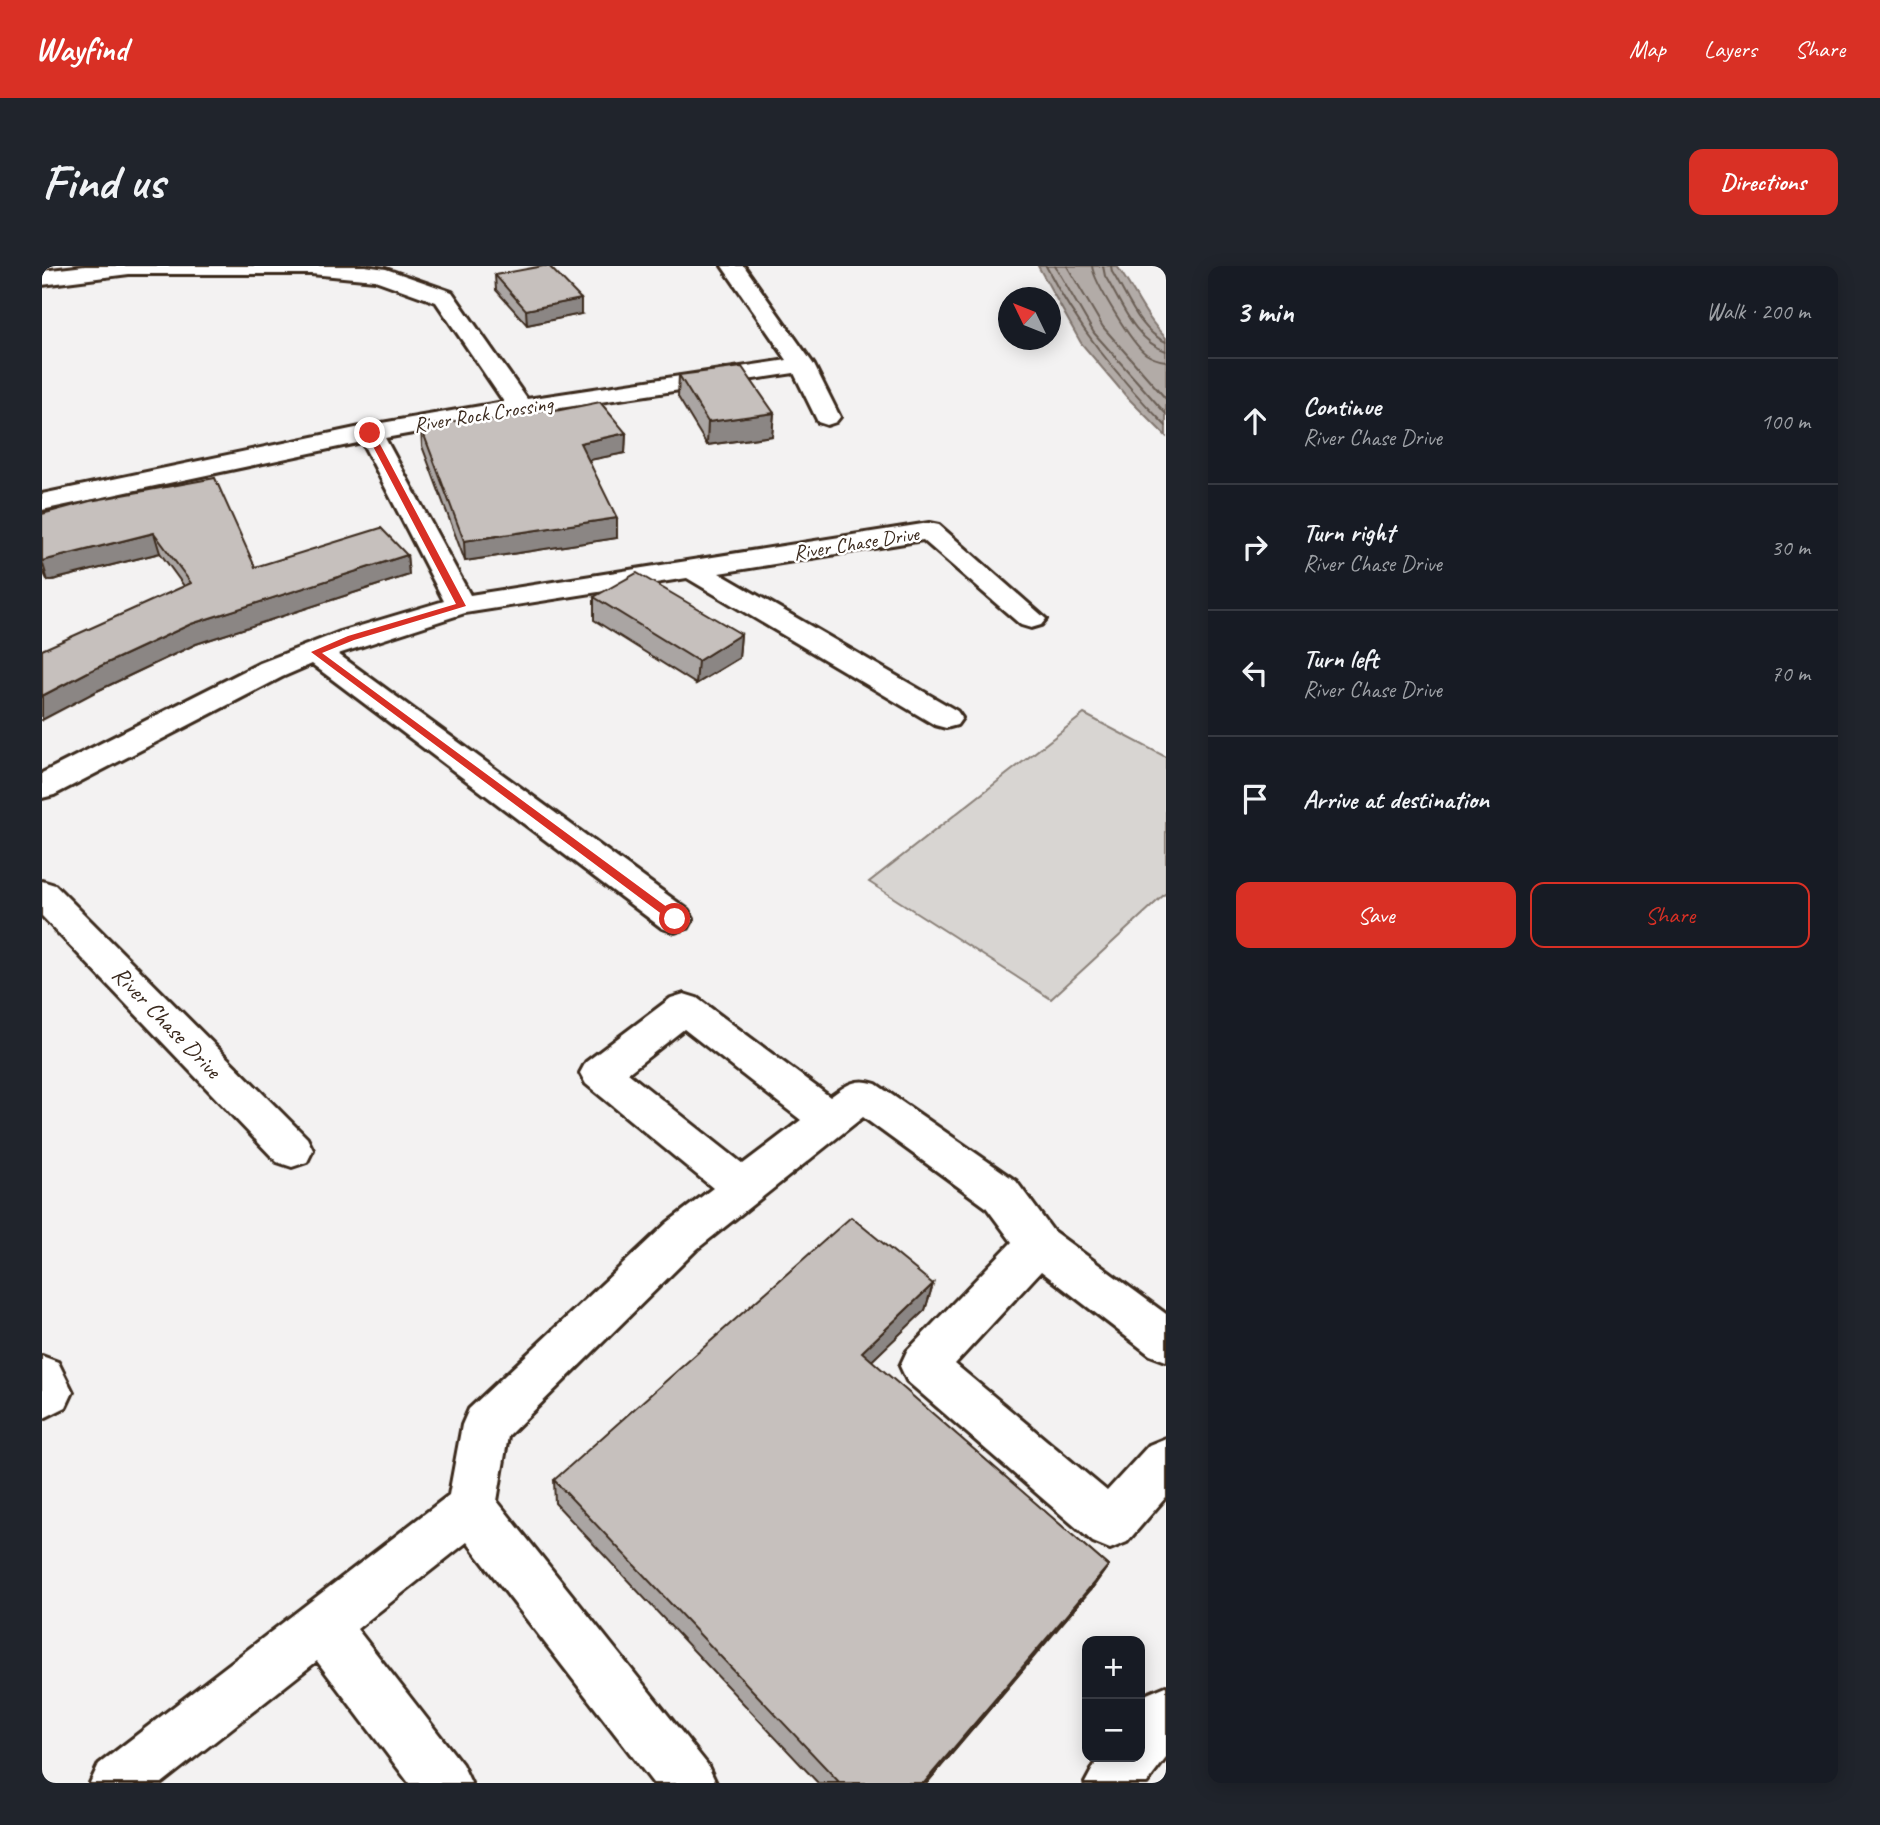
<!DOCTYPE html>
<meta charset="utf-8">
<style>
:root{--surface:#171b24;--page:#20242c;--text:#f1f3f6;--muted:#9ea1a6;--line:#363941;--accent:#d93025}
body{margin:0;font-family:Caveat,sans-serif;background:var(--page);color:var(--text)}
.controls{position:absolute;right:21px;bottom:21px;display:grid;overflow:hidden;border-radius:14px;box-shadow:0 4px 18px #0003}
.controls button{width:63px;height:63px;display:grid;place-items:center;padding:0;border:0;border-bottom:2px solid var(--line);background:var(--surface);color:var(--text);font:35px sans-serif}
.compass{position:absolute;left:956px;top:21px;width:63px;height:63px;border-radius:50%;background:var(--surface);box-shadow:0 4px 18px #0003;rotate:313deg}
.stop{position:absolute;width:21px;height:21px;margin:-16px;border:5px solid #d93025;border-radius:50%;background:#fff}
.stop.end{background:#d93025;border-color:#fff;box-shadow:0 2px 7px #0008}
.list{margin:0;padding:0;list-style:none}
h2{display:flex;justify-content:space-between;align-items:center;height:91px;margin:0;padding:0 28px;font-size:30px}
h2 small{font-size:23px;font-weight:400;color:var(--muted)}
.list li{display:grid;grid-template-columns:46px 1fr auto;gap:21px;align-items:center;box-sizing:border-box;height:126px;padding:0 28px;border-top:2px solid var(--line)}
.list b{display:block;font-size:26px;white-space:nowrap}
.list p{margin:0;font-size:23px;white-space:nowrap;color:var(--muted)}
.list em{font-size:23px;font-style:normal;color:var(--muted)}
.actions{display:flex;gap:14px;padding:21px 28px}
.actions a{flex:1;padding:16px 0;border:2px solid var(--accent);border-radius:14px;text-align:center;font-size:24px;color:var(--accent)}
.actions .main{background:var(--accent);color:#fff}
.icon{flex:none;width:38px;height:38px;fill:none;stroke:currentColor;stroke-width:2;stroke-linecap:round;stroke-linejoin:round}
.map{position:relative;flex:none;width:1124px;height:1517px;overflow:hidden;border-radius:14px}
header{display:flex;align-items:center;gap:42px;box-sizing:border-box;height:98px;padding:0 35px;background:var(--accent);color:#fff}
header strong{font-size:33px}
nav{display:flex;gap:38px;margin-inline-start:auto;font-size:24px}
.intro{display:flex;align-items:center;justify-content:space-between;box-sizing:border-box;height:168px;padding:0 42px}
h1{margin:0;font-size:49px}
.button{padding:18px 32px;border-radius:14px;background:var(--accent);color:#fff;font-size:24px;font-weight:700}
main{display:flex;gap:42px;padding:0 42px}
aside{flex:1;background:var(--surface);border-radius:14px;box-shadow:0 4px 18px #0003}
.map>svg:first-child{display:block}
</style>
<header>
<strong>Wayfind</strong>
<nav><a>Map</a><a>Layers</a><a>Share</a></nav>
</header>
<div class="intro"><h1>Find us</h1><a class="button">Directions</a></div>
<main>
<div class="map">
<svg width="1124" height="1517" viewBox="0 0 1124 1517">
<rect width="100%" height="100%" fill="#f3f2f2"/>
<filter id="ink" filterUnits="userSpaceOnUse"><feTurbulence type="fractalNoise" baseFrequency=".0143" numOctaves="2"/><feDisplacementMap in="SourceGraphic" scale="14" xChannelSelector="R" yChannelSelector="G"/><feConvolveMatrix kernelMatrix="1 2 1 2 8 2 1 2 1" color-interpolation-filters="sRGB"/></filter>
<g filter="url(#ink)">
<path fill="#d8d5d2" stroke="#8a8078" stroke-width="2" d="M1042 448 1124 491V627L1009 733 827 616Z"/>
<path fill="#b2aba7" stroke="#827770" stroke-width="2" d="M996 0H1075C1092 24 1103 51 1124 72V170L1084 130 1039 77Z"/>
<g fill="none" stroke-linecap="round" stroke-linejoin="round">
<path stroke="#6b5e55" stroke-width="2" d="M1004 0C1035 61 1076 111 1124 160
M1013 0 1052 67 1124 148
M1025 0 1061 61 1124 133
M1050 0C1052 16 1090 78 1104 88 1110 92 1116 94 1124 95
M1061 0 1063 10C1079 36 1093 75 1124 85
M1069 0 1070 6C1085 29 1097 65 1124 76"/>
<defs>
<path id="minor" d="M43 0H323L344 3 410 26 485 133 745 94 680 0H702L772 99 798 151 794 156 785 159 776 156 752 107 478 148 343 172 428 329 887 257 897 259 1004 353 999 359 989 362 979 359 881 274 677 307 915 445 920 452 915 459 904 462 893 459 645 312 423 347 296 388 646 644 651 653 646 662 633 666 620 662 270 398 240 411 12 529 0 532V507L218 397 298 366 402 335 320 176 0 244V228L328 159 462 136 394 36 333 14 269 8H87L0 19V5Z
M0 615 13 619 265 872 271 884 265 896 250 901 235 896 0 650Z
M642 728 655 732 788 831C804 819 814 811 834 818L974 915 1011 965 1124 1048V1095L1108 1089 999 1005 913 1098 1065 1225 1107 1179 1124 1172V1231L1085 1276 1068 1283 1051 1276 865 1115 858 1100 865 1085 970 976 944 941 821 851 655 983 466 1170 455 1235 665 1498 674 1517H611L425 1276 315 1363 420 1498 429 1517H367L275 1395 120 1517H48L57 1498 407 1229 420 1159 427 1143 625 957 671 922 544 818 538 807 544 796 629 732ZM642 763 759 854 701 898 586 807Z
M0 1090 16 1096 31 1126 24 1141 0 1153Z
M1124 1420V1492L1105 1517H1043L1057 1491H1098V1438L1105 1428Z"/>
</defs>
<use href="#minor" stroke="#3b2a1e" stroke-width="6"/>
<use href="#minor" fill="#fff" fill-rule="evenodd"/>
</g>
<path fill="#aaa5a3" stroke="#3b2a1e" stroke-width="2" d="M453 9 539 48 485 59 454 24Z
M637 109 732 147 730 170 665 179 636 131Z
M514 145 584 167 583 187 547 194 575 272 423 295 380 180 379 161 446 155Z
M48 235 213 301 365 289 367 309 154 378 55 425 142 320 118 287 6 315 0 304V248Z
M552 331 699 368 697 392 654 418 552 354Z
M891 1018 883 1044 829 1095 1066 1300 1051 1321 885 1517H776L513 1237 512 1214Z"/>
<path fill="#8b8684" stroke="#3b2a1e" stroke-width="2" d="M539 33V48L485 59 484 44Z
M732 147 730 170 665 179 666 156Z
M584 167 583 187 538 196V177Z
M575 252V272L423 295 422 275Z
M112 267 118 287 6 315 0 295Z
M365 289 367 309 154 378 55 425 0 454V430L48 405 149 358Z
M699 368 697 392 654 418 656 395Z
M891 1018 883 1044 813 1111 820 1086Z
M1066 1300 1051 1321 885 1517H882Z"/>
<path fill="#c6c0bd" stroke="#3b2a1e" stroke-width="2" d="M501 0H507L539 33 484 44 453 9Z
M700 101 732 147 666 156 637 109Z
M558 136 584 167 538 177 575 252 422 275 379 161 443 150 446 155 511 142 514 145Z
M173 212 213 301 339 262 365 289 149 358 48 405 0 430V384L149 317 112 267 0 295V248L48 235Z
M595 307 699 368 656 395 552 331Z
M809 951 891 1018 820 1086 1066 1300 882 1517H798L512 1214Z"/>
</g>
<path fill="#d93025" d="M328 165 332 167 424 340 312 374 280 387 637 650V655H629L269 386 306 370 414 338 324 167Z"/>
<g text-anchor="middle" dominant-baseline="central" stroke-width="5" stroke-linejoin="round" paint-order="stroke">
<g font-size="21" fill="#3b2a1e" stroke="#fff">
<text transform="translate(441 148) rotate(-9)">River Rock Crossing</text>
<text transform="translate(814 277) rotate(-9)">River Chase Drive</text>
</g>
<g font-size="24" fill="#3b2a1e" stroke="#fff">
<text transform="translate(125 756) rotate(46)">River Chase Drive</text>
</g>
</g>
</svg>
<div class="controls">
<button>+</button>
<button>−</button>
</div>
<svg class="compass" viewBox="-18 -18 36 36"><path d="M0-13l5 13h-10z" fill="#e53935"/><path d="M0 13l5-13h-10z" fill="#9ea1a6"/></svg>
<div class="stop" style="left:633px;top:653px"></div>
<div class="stop end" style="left:328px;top:167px"></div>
</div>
<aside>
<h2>3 min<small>Walk · 200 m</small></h2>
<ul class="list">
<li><svg class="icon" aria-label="ahead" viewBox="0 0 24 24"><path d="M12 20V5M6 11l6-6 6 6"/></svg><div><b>Continue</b><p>River Chase Drive</p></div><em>100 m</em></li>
<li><svg class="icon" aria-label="right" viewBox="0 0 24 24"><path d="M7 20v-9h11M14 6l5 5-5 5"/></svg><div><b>Turn right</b><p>River Chase Drive</p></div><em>30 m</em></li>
<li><svg class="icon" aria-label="left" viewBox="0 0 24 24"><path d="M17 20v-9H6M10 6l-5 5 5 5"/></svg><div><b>Turn left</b><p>River Chase Drive</p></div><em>70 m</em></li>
<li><svg class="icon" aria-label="arrive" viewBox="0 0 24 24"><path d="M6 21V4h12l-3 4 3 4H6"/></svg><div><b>Arrive at destination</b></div></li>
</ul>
<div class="actions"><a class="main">Save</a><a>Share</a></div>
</aside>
</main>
